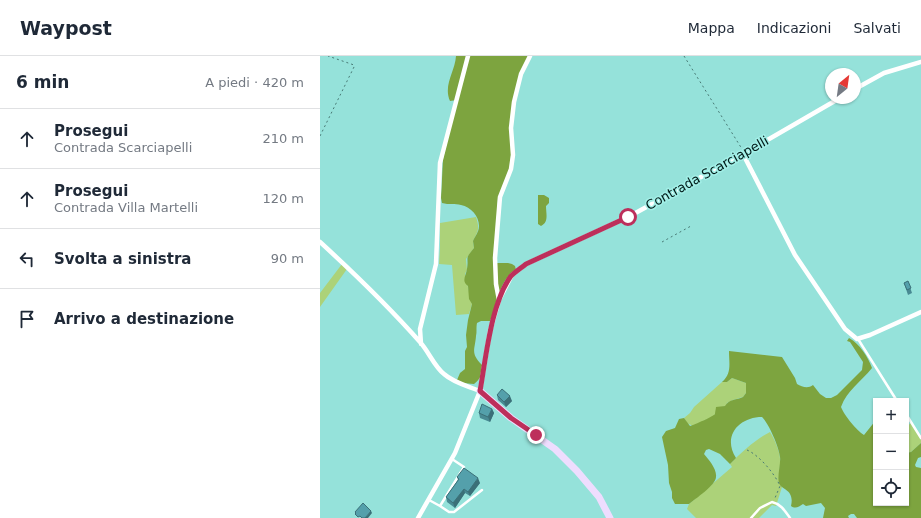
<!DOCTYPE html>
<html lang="it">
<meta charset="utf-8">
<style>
:root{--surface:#fff;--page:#f6f6f7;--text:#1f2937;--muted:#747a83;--line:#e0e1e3}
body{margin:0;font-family:"DejaVu Sans",sans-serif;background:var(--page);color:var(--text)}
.controls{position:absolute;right:12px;bottom:12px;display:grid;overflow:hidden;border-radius:0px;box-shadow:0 1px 3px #0004}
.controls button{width:36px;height:36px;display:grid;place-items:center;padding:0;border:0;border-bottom:1px solid var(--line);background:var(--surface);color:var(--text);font:20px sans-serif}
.compass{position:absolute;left:505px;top:12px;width:36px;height:36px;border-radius:50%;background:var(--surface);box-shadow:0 1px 3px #0004;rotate:29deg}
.stop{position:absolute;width:12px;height:12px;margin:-9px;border:3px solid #bd2f5b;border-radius:50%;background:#fff}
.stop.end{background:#bd2f5b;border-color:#fff;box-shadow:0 1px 4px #0008}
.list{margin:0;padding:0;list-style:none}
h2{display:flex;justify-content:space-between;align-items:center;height:52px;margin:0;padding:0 16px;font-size:17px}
h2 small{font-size:13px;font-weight:400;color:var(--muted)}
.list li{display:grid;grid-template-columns:26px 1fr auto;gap:12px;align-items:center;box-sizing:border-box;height:60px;padding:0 16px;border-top:1px solid var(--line)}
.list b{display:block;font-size:15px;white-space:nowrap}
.list p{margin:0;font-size:13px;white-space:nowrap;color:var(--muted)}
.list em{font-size:13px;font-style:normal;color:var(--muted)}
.icon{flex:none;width:22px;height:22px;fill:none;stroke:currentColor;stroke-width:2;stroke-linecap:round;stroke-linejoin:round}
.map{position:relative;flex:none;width:601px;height:462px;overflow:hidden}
header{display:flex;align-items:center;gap:24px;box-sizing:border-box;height:56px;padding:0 20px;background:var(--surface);border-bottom:1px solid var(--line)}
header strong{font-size:19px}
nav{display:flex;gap:22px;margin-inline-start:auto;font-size:14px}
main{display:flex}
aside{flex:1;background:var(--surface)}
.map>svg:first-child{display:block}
</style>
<header>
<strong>Waypost</strong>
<nav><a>Mappa</a><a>Indicazioni</a><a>Salvati</a></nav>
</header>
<main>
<aside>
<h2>6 min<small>A piedi · 420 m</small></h2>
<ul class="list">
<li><svg class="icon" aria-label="ahead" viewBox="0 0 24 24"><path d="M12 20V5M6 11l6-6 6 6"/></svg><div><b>Prosegui</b><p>Contrada Scarciapelli</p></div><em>210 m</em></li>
<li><svg class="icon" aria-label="ahead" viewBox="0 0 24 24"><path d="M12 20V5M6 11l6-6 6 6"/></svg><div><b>Prosegui</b><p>Contrada Villa Martelli</p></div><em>120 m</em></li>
<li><svg class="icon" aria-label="left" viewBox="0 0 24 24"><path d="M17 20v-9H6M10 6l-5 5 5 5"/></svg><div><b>Svolta a sinistra</b></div><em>90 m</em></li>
<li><svg class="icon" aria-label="arrive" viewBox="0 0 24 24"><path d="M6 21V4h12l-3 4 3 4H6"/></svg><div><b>Arrivo a destinazione</b></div></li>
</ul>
</aside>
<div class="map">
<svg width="601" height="462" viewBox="0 0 601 462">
<rect width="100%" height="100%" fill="#95e2da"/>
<path fill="#acd279" d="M156 161C160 173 158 175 153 185L154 192 146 203 147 214 145 218 152 248 149 258 136 259 132 209 119 208 120 192V167Z
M22 208 27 213 0 251V237Z
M412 322 426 327V337L423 341 413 344 407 347 406 350C399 351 397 356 393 361 385 363 380 368 373 370L367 367 364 362 370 357 374 351 402 326H407Z
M591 367 601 384V387L591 396 586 397V371Z
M450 376C454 382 460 396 460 403 461 412 456 423 462 431L456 450 452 449 439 462H376L367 453 369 448 412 411 410 408C422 396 436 383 450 376Z"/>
<path fill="#7da43f" d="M136 0H208L195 36 190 114 178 142 174 207H188L192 208 195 210 196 214C178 224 178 249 170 265H161L157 267C156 272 157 276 156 280 155 294 150 297 162 309 162 317 161 323 154 328L142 327 137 324 140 317 145 313V295L147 291 146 279 148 264 152 248 149 243 148 230C141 225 146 220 147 213 149 200 144 204 154 192L153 185C155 180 159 176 159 170 159 160 151 151 141 149 135 147 129 149 122 147L121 142 123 103 137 44 130 45C123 29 135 16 136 0Z
M218 139H224L229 142V147L226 150C226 158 229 166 221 170L218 168Z
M529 282C540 288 548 301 552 312 541 326 527 334 521 351 524 359 537 375 544 379L556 364V447H586V397L591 396 601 387V401L598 402 595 409 596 411 601 412V462H537L534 458H531L528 460 529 462H503L505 452 501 447 486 450 483 448C479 451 475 453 471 450 475 433 461 434 459 427 457 420 461 407 460 401 459 391 449 368 442 361 419 361 402 380 416 402L410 408 400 398 389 393 386 394 384 398C389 404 397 413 396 421 396 429 375 443 369 448H355L352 442V436L349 427 348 409 342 381 346 375 355 372 359 363 364 362 370 370C374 369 394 360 395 358 395 357 396 352 396 351L405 350C409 343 417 344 423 341L426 337V327L412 322 407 326H402C412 317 409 308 409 295L462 301 475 322 477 328C482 331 488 333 493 329L500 338 506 342H511L517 339 542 314 543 306 530 286 527 285Z"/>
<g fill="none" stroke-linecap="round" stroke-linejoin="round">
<path stroke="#487a75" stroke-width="1" stroke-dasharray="2 3" stroke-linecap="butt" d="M364 0 422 93
M0 80 34 11V9L8 0
M342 186 371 170
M427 394C439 399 455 418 460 430L455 442"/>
<path stroke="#fff" stroke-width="2.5" d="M538 283 577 345
M586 358 601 382
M109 444 120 450 144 411 132 403
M120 450 129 456H134L162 434
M431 462 440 452 452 446C461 448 465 455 470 462"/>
<path stroke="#fff" stroke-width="4.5" d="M535 33 564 17 601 6
M423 98 475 199 525 273 537 283 550 279 601 256
M0 186C35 218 69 251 100 286 109 296 114 310 124 318 134 327 148 330 160 335
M179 244 192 219 206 208 310 160 423 98 520 42
M101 288 100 273 116 208 120 107 148 0
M98 462 135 397 160 335 170 275 179 244 176 228 175 202 178 165 180 141 191 113 193 99 191 72 194 46 201 18 210 0"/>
<path stroke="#eeddfe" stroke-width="7" d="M160 335 191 362 235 393 257 415 279 441 290 462"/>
</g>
<path fill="#488a93" d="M588 225 592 237 588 239 584 227Z
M177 339 192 345 186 351 178 344Z
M172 353 174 357 170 366 160 362 159 357Z
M137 421 160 427 150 440 145 437 135 452 127 446 126 441 138 424Z"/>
<path fill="#3b7078" d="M190 340 192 345 186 351 184 346Z
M172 353 174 357 170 366 168 361Z
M158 422 160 427 150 440 148 436Z
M144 433 145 437 135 452 133 447Z
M51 455 52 457 48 462H45Z"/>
<path fill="#54a0ab" stroke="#3b7078" d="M588 225 591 232 587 234 584 227Z
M182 333 190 340 184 346 177 339Z
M162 348 172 353 168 361 159 357Z
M144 412 158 422 148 436 144 433 133 447 126 441 139 423 137 421Z
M43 447 51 455 45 462H42L40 460 38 461 35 458 36 457 35 456Z"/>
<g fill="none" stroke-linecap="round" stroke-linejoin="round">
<path stroke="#bd2f5b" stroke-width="5" d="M216 379 191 362 160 335C166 302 171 247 191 220 195 216 201 212 206 208L308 161"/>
</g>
<g text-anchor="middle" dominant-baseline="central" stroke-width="3" stroke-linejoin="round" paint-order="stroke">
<g font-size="13" fill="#001a18" stroke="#a2efe7">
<text transform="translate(387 117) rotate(-29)">Contrada Scarciapelli</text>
</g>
</g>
</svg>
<div class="controls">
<button>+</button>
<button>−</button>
<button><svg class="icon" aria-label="locate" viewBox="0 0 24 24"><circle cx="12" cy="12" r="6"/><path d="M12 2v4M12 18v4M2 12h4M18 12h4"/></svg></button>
</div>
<svg class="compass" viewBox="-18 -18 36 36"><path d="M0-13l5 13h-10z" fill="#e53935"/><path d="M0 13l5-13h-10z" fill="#747a83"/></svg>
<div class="stop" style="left:308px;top:161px"></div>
<div class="stop end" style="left:216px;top:379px"></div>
</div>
</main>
